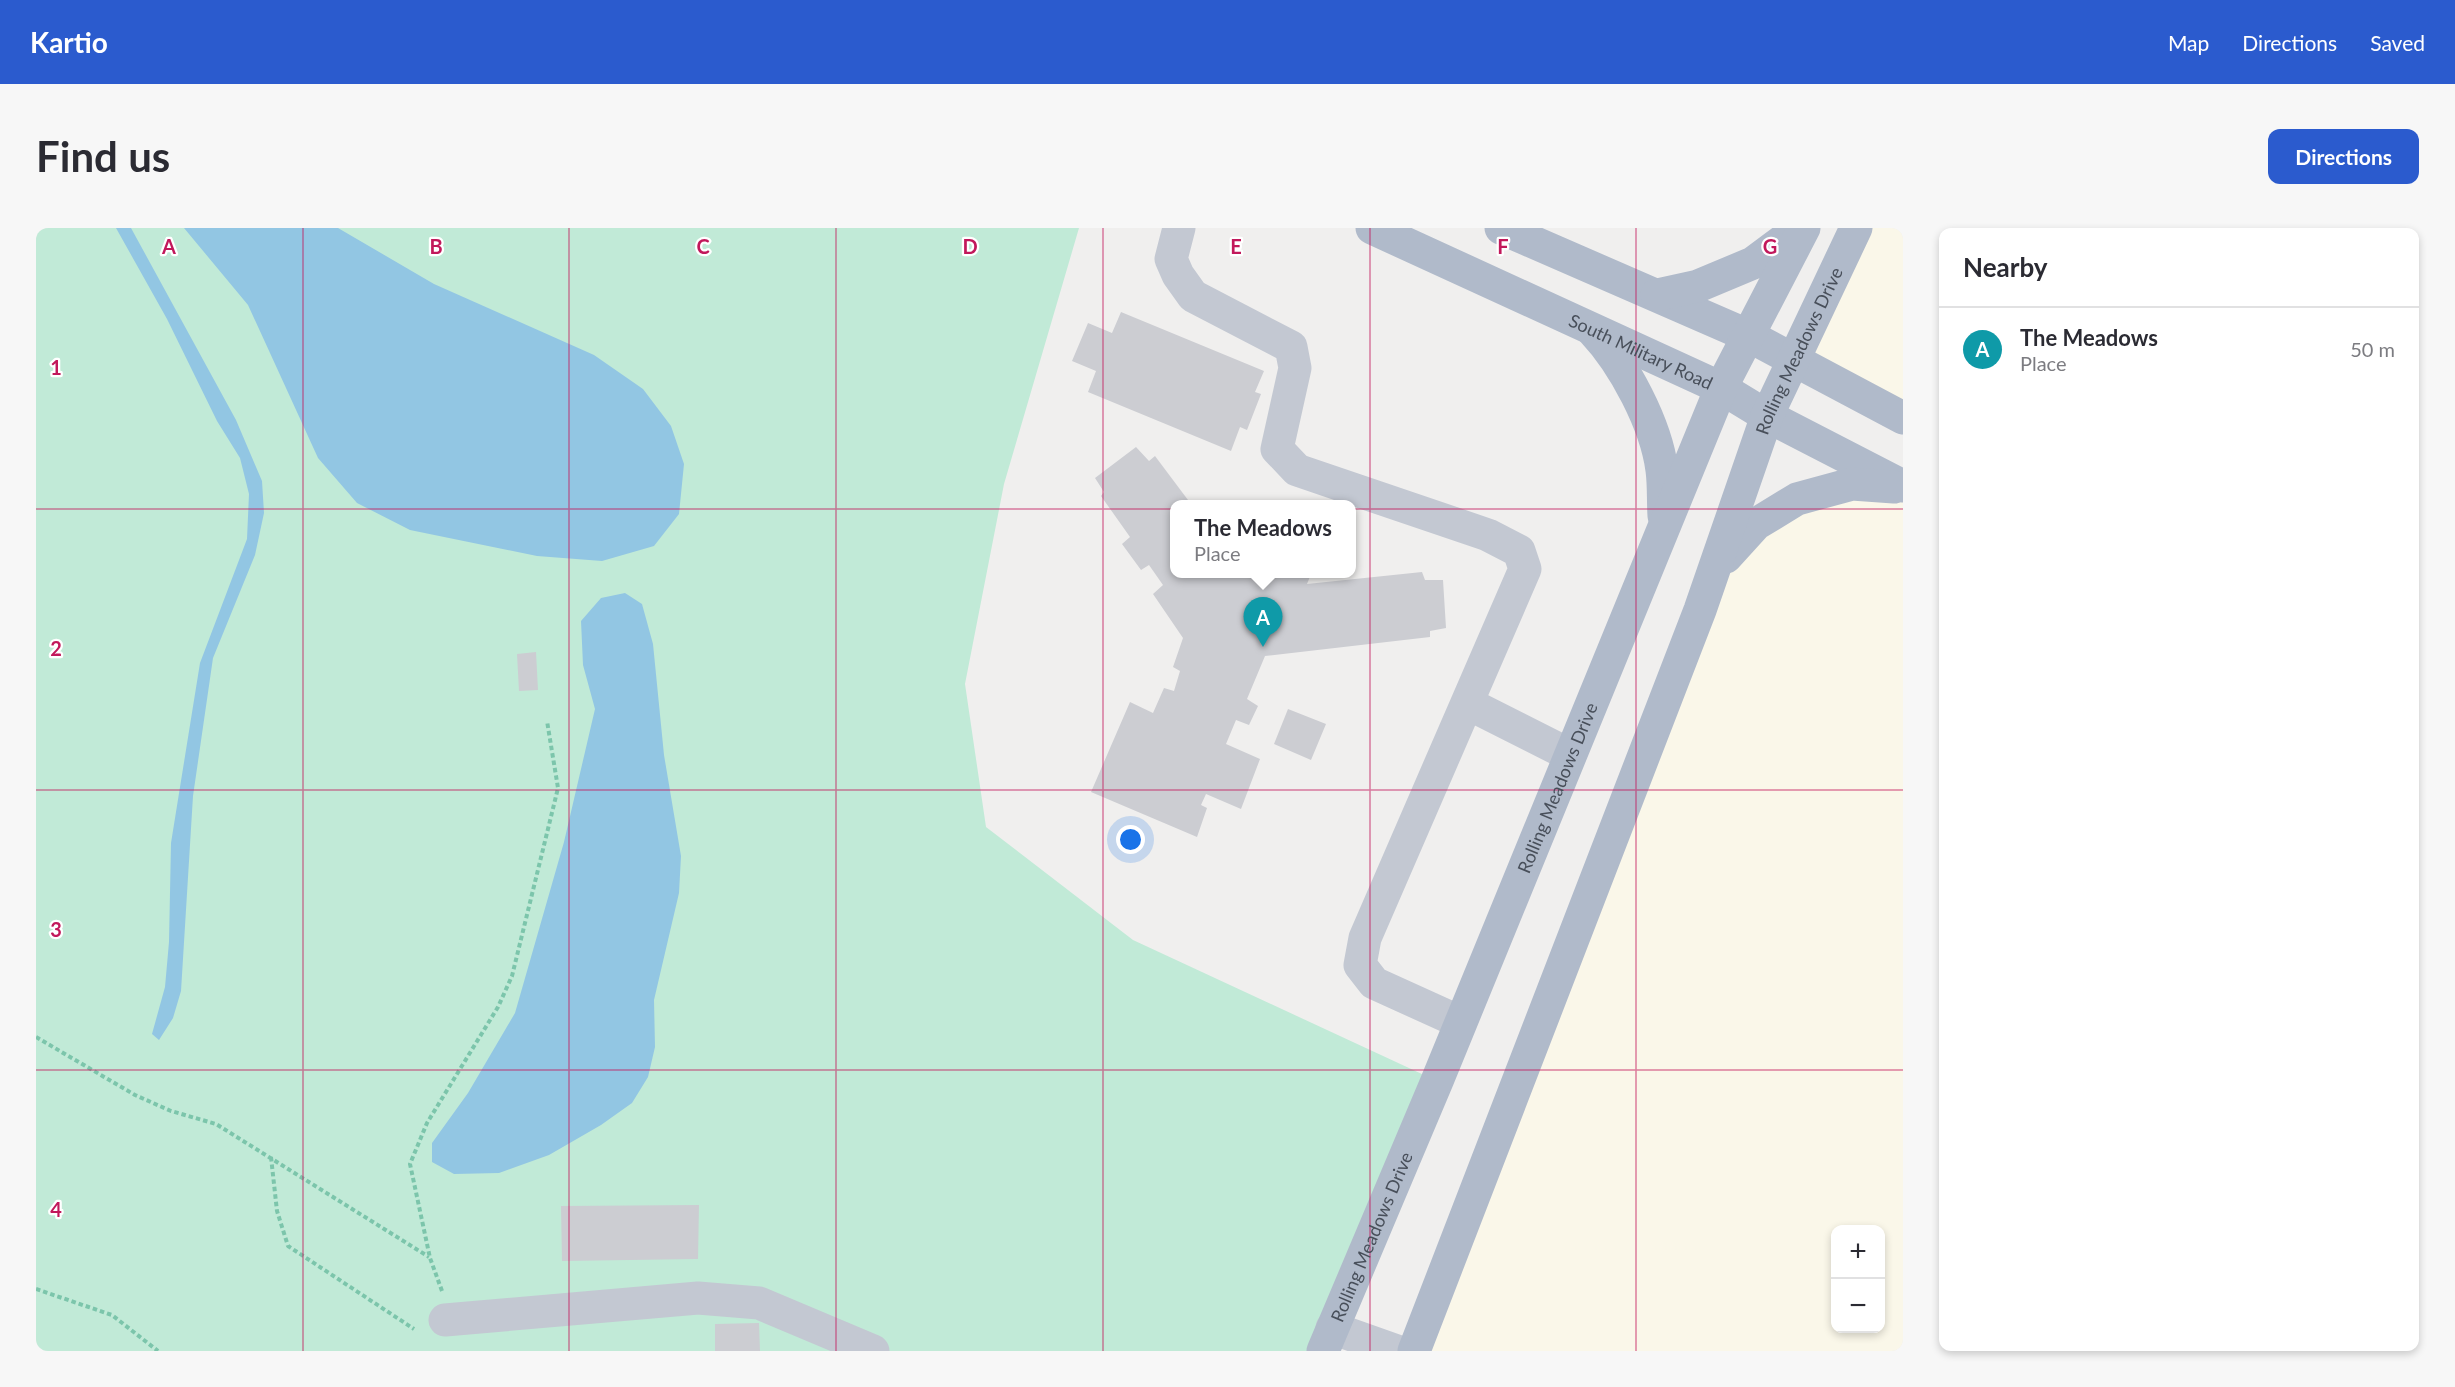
<!DOCTYPE html>
<meta charset="utf-8">
<style>
:root{--surface:#fff;--page:#f7f7f7;--text:#2b2b33;--muted:#7c7c81;--line:#e1e1e2;--accent:#2b5bce}
body{margin:0;font-family:Lato,sans-serif;background:var(--page);color:var(--text)}
.controls{position:absolute;right:18px;bottom:18px;display:grid;overflow:hidden;border-radius:12px;box-shadow:0 3px 9px #0003}
.controls button{width:54px;height:54px;display:grid;place-items:center;padding:0;border:0;border-bottom:2px solid var(--line);background:var(--surface);color:var(--text);font:30px sans-serif}
.you{position:absolute;left:1095px;top:612px;width:21px;height:21px;margin:-15px;border:4px solid #fff;border-radius:50%;background:#1a73e8;box-shadow:0 0 0 9px #1a73e833}
.badge{display:grid;place-items:center;width:39px;height:39px;border-radius:50%;background:var(--accent);color:#fff;font-size:20px;font-weight:700}
.pin{position:absolute;translate:-50% -50px;filter:drop-shadow(0 2px 3px #0008)}
.pin::after{content:'';position:absolute;top:32px;width:21px;height:18px;background:inherit;clip-path:polygon(0 0,100% 0,50% 100%)}
.popup{position:absolute;left:1134px;top:272px;width:186px;height:78px;box-sizing:border-box;display:grid;place-content:center;border-radius:12px;background:var(--surface);filter:drop-shadow(0 2px 4px #0005);font-size:20px;white-space:nowrap;color:var(--muted)}
.popup b{font-size:22px;color:var(--text)}
.popup::after{content:'';position:absolute;left:50%;top:100%;margin-left:-12px;border:12px solid transparent;border-top-color:var(--surface)}
.list{margin:0;padding:0;list-style:none}
h2{display:flex;justify-content:space-between;align-items:center;height:78px;margin:0;padding:0 24px;font-size:26px}
h2 small{font-size:20px;font-weight:400;color:var(--muted)}
.list li{display:grid;grid-template-columns:39px 1fr auto;gap:18px;align-items:center;box-sizing:border-box;height:84px;padding:0 24px;border-top:2px solid var(--line)}
.list b{display:block;font-size:22px;white-space:nowrap}
.list p{margin:0;font-size:20px;white-space:nowrap;color:var(--muted)}
.list em{font-size:20px;font-style:normal;color:var(--muted)}
.map{position:relative;flex:none;width:1867px;height:1123px;overflow:hidden;border-radius:12px}
header{display:flex;align-items:center;gap:36px;box-sizing:border-box;height:84px;padding:0 30px;background:var(--accent);color:#fff}
header strong{font-size:28px}
nav{display:flex;gap:33px;margin-inline-start:auto;font-size:21px}
.intro{display:flex;align-items:center;justify-content:space-between;box-sizing:border-box;height:144px;padding:0 36px}
h1{margin:0;font-size:42px}
.button{padding:15px 27px;border-radius:12px;background:var(--accent);color:#fff;font-size:21px;font-weight:700}
main{display:flex;gap:36px;padding:0 36px}
aside{flex:1;background:var(--surface);border-radius:12px;box-shadow:0 3px 9px #0003}
.map>svg:first-child{display:block}
</style>
<header>
<strong>Kartio</strong>
<nav><a>Map</a><a>Directions</a><a>Saved</a></nav>
</header>
<div class="intro"><h1>Find us</h1><a class="button">Directions</a></div>
<main>
<div class="map">
<svg width="1867" height="1123" viewBox="0 0 1867 1123">
<rect width="100%" height="100%" fill="#f0efee"/>
<path fill="#faf7e9" fill-rule="evenodd" d="M1820 0H1867V190L1757 132Z
M1867 259V1123H1378L1664 382 1720 296ZM1800 1002H1844V1100H1800Z"/>
<path fill="#c1ead7" d="M0 0H1043L968 256 929 456 950 599 1097 712 1401 853 1287 1123H0Z"/>
<path fill="#92c6e3" d="M80 0H95L200 192 226 253 228 285 219 327 177 430 157 568 145 763 137 790 123 812 116 806 129 759 133 714 135 615 164 435 211 311 213 266 204 230 181 193 131 91Z
M148 0H302L398 56 558 127 607 161 635 198 648 236 643 286 618 318 566 333 501 328 374 302 321 275 282 230 212 77Z
M589 365 606 376 617 416 628 527 645 628 643 665 618 772 619 819 612 849 596 875 565 897 513 927 463 945 418 946 396 934V915L432 865 479 785 528 614 559 481 547 437 545 393 565 370Z"/>
<path fill="#cccdd2" d="M1085 84 1228 143 1219 164 1225 166 1211 202 1204 199 1195 223 1052 164 1060 143 1036 133 1052 95 1076 105Z
M1100 219 1113 233 1119 228 1155 276H1138V346H1275L1271 356 1386 344 1389 352H1407L1410 400 1394 403V409L1229 428 1211 471 1222 478 1213 497 1200 492 1190 516 1224 531 1205 581 1170 566 1165 577 1171 580 1161 609 1055 564 1094 474 1117 485 1128 460 1138 463 1144 443 1137 439 1147 410 1117 366 1127 357 1113 337 1105 342 1086 316 1094 309 1065 268 1068 264 1059 250Z
M500 424 502 462 483 463 481 426Z
M1252 481 1290 496 1275 532 1238 516Z
M663 977 662 1031 526 1033 525 978Z
M723 1095 724 1123H679V1096Z"/>
<g fill="none" stroke-linecap="round" stroke-linejoin="round">
<path stroke="#7cc5ab" stroke-width="4" stroke-dasharray="4.5 3" stroke-linecap="butt" d="M0 809 99 867 135 883 180 896 393 1029
M235 929 241 983 252 1018 378 1101
M0 1061 76 1087 122 1123
M406 1063 394 1030 374 936 391 895 462 779 476 748 522 560 511 493"/>
<path stroke="#c3c8d2" stroke-width="33" d="M1143 0 1135 31 1142 47 1157 68 1255 119 1259 140 1241 221 1261 242 1452 307 1483 323 1489 341 1329 710 1324 737 1338 755 1424 794
M1431 475 1534 527
M409 1092 662 1070 723 1075 837 1123
M1296 1100 1361 1123"/>
<g stroke="#b0baca" stroke-width="33">
<path id="s1" d="M1336 0 1685 160 1731 188 1867 258"/>
<path d="M1465 0 1713 108 1867 190"/>
<path d="M1621 67 1662 58 1717 35 1764 0"/>
<path d="M1557 103C1588 136 1620 196 1626 242 1628 257 1627 273 1628 288"/>
<path d="M1690 329 1720 296 1761 271 1816 256 1858 259"/>
<path id="s2" d="M1287 1123 1401 853 1685 160 1768 0"/>
<path id="s3" d="M1378 1123 1664 382 1731 188 1820 0"/>
</g>
</g>
<path fill="none" stroke="#c2185b" stroke-width="1.5" stroke-opacity="0.55" d="M267 0V1123M533 0V1123M800 0V1123M1067 0V1123M1334 0V1123M1600 0V1123M0 281H1867M0 562H1867M0 842H1867"/>
<g text-anchor="middle" dominant-baseline="central" stroke-width="4.5" stroke-linejoin="round" paint-order="stroke">
<g font-size="18" fill="#484f5a" stroke="#fff">
<text stroke="none"><textPath href="#s1" startOffset="296">South Military Road</textPath></text>
<text stroke="none"><textPath href="#s3" startOffset="1072">Rolling Meadows Drive</textPath></text>
<text stroke="none"><textPath href="#s2" startOffset="610">Rolling Meadows Drive</textPath></text>
<text stroke="none"><textPath href="#s2" startOffset="124">Rolling Meadows Drive</textPath></text>
</g>
</g>
<g font-size="20" text-anchor="middle" font-weight="bold" fill="#c2185b" stroke="#fff" stroke-width="4.5" stroke-linejoin="round" paint-order="stroke">
<text x="133" y="26">A</text>
<text x="400" y="26">B</text>
<text x="667" y="26">C</text>
<text x="934" y="26">D</text>
<text x="1200" y="26">E</text>
<text x="1467" y="26">F</text>
<text x="1734" y="26">G</text>
<text x="20" y="147">1</text>
<text x="20" y="428">2</text>
<text x="20" y="709">3</text>
<text x="20" y="989">4</text>
</g>
</svg>
<div class="controls">
<button>+</button>
<button>−</button>
</div>
<div class="you"></div>
<div class="pin badge" style="left:1227px;top:419px;background:#0f9aa8">A</div>
<div class="popup"><b>The Meadows</b>Place</div>
</div>
<aside>
<h2>Nearby<small></small></h2>
<ul class="list">
<li><span class="badge" style="background:#0f9aa8">A</span><div><b>The Meadows</b><p>Place</p></div><em>50 m</em></li>
</ul>
</aside>
</main>
